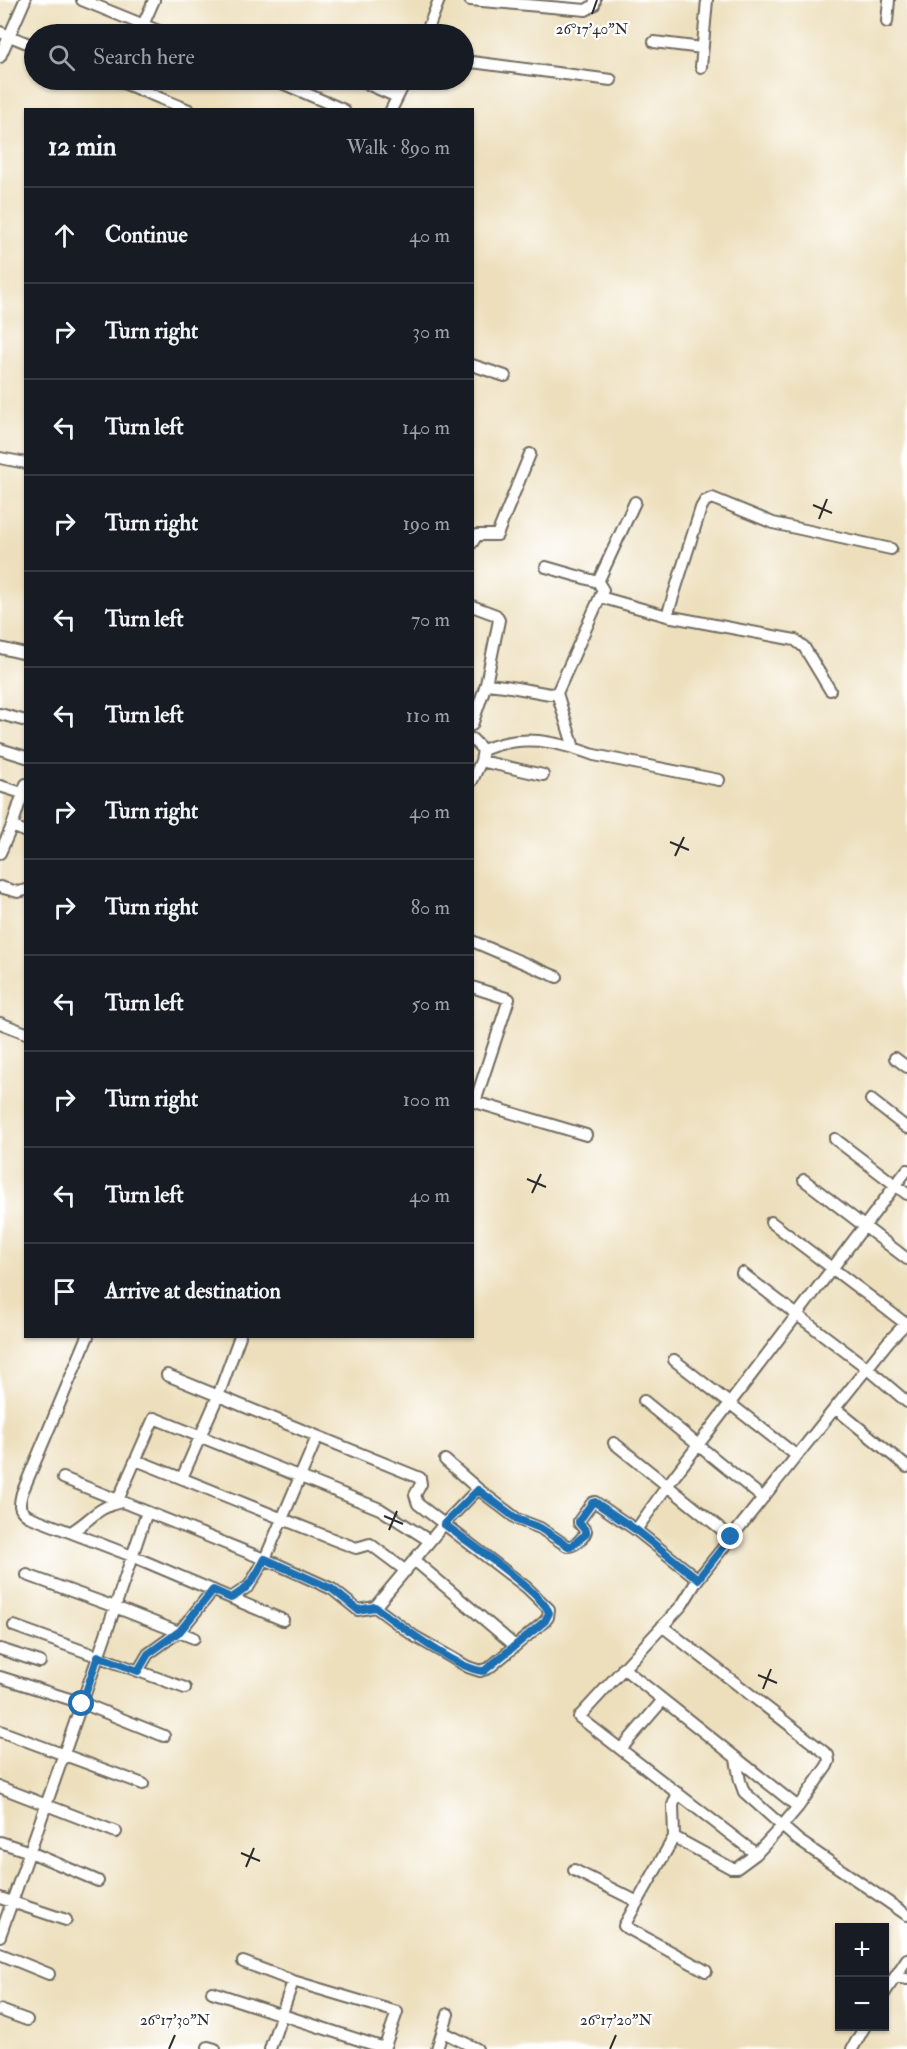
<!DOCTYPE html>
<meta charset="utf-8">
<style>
:root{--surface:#171b24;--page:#242831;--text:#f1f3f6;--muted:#9ea1a6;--line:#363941}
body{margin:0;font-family:"IM FELL Double Pica",serif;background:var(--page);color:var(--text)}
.controls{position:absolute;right:18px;bottom:18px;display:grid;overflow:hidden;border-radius:0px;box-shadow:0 2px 4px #0004}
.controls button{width:54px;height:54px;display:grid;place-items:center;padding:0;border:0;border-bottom:2px solid var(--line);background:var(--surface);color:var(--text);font:30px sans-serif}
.stop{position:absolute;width:18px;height:18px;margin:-14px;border:4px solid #1f6fb2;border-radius:50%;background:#fff}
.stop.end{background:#1f6fb2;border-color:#fff;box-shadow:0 2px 6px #0008}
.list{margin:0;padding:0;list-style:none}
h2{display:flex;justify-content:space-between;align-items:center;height:78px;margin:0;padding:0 24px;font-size:26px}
h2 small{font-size:20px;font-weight:400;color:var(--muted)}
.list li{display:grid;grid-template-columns:39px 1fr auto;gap:18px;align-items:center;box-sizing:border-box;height:96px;padding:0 24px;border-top:2px solid var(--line)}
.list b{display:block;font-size:22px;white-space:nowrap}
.list em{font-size:20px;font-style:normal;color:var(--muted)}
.icon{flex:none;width:33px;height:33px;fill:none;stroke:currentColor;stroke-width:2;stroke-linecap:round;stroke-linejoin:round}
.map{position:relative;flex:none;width:907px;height:2049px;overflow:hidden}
.search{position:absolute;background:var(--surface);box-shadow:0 2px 4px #0004;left:24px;top:24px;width:450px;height:66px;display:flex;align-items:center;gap:15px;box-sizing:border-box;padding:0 21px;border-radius:33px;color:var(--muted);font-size:22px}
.panel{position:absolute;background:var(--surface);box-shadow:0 2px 4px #0004;left:24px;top:108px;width:450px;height:1230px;border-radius:0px}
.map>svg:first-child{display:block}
</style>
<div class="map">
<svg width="907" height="2049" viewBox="0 0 907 2049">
<rect width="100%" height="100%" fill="#fff"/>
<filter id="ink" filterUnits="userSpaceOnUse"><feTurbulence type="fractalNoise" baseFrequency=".0167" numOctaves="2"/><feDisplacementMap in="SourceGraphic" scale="12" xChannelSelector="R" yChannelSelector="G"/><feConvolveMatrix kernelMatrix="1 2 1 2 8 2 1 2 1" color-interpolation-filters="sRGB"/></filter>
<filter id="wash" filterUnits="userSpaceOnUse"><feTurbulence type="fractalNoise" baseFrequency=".008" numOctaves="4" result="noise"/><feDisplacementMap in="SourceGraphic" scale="24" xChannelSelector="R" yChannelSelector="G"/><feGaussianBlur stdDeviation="1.35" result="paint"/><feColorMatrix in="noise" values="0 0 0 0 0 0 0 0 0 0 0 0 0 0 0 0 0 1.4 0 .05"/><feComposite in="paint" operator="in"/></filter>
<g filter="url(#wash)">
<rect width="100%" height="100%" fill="#eddfbc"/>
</g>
<g filter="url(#ink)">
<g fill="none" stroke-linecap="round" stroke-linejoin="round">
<defs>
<path id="minor" d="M82 0 166 34
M470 0 586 10 594 5 595 0
M887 22 889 0
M143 25 154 0
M0 32 34 46
M426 34 439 0
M654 42 702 48
M0 57 25 0
M464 61 611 80
M701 67 707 0
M116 80 189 110
M275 80 344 110
M358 80 397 97
M391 110 406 80
M472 365 505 376
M0 458 26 463
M472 543 477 535H497L530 454
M546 567 598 582 603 590 600 597
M598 582 635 502
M472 606 496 615 499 620 486 684
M667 616 701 508 705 501 712 498 773 523 891 549
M0 648 26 654
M557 693 574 748
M0 714 26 721
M472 725 486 684 505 686 550 694 557 693 600 597 667 616 795 640 804 647 830 690
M472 739 483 750 481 761 472 781
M0 749 26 757
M483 750C522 733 555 741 594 755L719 780
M481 761 543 775
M0 786 22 793
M12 826 26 832
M0 853 12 826 26 784
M0 887 18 892 26 890
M472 941 557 977
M472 987 509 999 475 1102 586 1135
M0 1023 26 1033
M895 1058 907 1067
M871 1100 907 1128
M835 1139 907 1194
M804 1180 907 1259
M771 1222 906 1324
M742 1273 867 1368 907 1402
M88 1336 22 1493C19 1505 18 1509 28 1516L132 1556 283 1620
M674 1360 797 1456
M167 1375 420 1478 421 1484 415 1495 418 1504 526 1587 549 1609 548 1617 545 1621 489 1668 480 1671 468 1667 414 1636 375 1607 444 1524 478 1489
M644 1401 763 1498
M835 1408 907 1467
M614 1443 731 1537
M136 1460 335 1540 356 1548 370 1544 406 1571
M445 1460 478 1489 517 1519 540 1528 567 1546C575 1547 584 1537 586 1531L579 1523V1521L592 1503 595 1502 636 1530 698 1579 682 1605 579 1717 756 1854 782 1826 798 1840 907 1915
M63 1478 279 1565 332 1589 358 1610 375 1607
M182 1478 218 1396 240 1336
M118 1500 154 1418 380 1509 430 1541
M636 1530 667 1486 907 1170
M71 1532C91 1520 97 1507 121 1502
M414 1560 514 1645
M27 1575 115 1607 194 1638
M698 1579 888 1342 907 1322
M231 1598 249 1586 265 1559 317 1437
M14 1626 185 1688
M662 1626 828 1755 829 1761 827 1766 798 1807
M0 1649 40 1662
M623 1668 798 1807 782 1826 744 1792 740 1781 736 1759
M138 1671 148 1654 180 1631 213 1590
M0 1677 82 1703 164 1736
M0 1731 143 1784
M621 1749 663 1700
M0 1787 116 1832
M678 1793 673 1805 674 1837 624 1926 706 1971
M674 1837 731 1868H737L756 1854
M0 1842 30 1852 98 1881
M574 1870 638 1902
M0 1898 66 1920
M0 1936 105 1637 147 1512
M0 1954 49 1974
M243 1962 293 1981 397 2012 384 2049
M895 1977 907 1959
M212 1992 384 2048
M884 1994 895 1977 907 1979
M0 2010 27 2020
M443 2032 477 2049
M208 2047 215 2049
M270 2049 293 1981
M437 2049 448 2014
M852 2049 865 2026"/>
</defs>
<use href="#minor" stroke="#6f6a5e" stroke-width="14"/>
<use href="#minor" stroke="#fff" stroke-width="10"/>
</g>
</g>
<g fill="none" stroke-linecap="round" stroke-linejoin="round" filter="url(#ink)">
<path stroke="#1f6fb2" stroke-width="8" d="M82 1704 98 1656 138 1671 148 1654 180 1631 213 1590 231 1598C250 1588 255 1577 265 1559L332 1589 358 1610 375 1607C395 1622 461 1672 484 1671L545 1621 549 1613C546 1596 463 1538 444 1524L478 1490 517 1519 540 1528 570 1547 586 1534V1531L579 1523V1521L592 1503 595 1502 636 1530 698 1579 731 1537"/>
</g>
<path fill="none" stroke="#2b2b2b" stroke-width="2" d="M592 14 597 0M813 505 832 513M819 519 827 499M670 842 689 850M675 856 684 837M527 1179 546 1187M532 1193 541 1174M384 1516 403 1524M389 1530 397 1511M758 1675 777 1683M763 1689 771 1669M241 1853 260 1861M246 1867 254 1848M169 2049 175 2035M610 2049 616 2035"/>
<g font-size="15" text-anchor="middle" fill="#2b2b2b" stroke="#fff" stroke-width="4.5" stroke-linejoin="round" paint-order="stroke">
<text x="592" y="34">26°17'40"N</text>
<text x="175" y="2025">26°17'30"N</text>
<text x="616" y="2025">26°17'20"N</text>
</g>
</svg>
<div class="controls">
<button>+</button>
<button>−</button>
</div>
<div class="stop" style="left:82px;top:1704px"></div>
<div class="stop end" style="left:731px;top:1537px"></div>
<div class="search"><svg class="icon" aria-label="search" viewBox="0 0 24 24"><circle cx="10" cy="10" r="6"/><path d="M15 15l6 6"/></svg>Search here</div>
<section class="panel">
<h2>12 min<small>Walk · 890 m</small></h2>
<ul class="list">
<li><svg class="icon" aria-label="ahead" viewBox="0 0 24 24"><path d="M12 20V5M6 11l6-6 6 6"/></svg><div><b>Continue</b></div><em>40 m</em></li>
<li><svg class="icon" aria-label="right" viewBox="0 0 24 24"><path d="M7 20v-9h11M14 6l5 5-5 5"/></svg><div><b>Turn right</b></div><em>30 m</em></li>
<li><svg class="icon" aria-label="left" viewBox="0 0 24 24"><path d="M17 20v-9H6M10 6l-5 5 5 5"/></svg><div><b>Turn left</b></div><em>140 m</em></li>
<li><svg class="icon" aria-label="right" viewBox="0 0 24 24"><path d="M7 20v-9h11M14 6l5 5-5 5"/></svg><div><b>Turn right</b></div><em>190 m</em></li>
<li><svg class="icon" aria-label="left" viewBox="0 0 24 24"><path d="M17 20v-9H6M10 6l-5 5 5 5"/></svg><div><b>Turn left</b></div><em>70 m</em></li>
<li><svg class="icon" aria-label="left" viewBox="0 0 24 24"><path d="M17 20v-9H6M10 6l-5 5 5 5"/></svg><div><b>Turn left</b></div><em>110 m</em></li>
<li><svg class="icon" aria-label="right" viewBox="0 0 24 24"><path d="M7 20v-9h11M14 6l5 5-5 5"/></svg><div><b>Turn right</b></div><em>40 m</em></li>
<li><svg class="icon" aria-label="right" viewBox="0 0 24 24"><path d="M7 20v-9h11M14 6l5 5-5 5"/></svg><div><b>Turn right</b></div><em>80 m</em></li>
<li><svg class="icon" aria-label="left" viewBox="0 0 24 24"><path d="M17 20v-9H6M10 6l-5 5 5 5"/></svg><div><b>Turn left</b></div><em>50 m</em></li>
<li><svg class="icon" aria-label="right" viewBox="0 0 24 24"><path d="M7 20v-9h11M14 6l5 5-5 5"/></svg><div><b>Turn right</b></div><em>100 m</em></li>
<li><svg class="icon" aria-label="left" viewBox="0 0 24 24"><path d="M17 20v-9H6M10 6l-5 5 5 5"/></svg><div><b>Turn left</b></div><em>40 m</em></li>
<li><svg class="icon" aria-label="arrive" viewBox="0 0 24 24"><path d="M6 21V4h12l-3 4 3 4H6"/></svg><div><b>Arrive at destination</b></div></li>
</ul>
</section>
</div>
